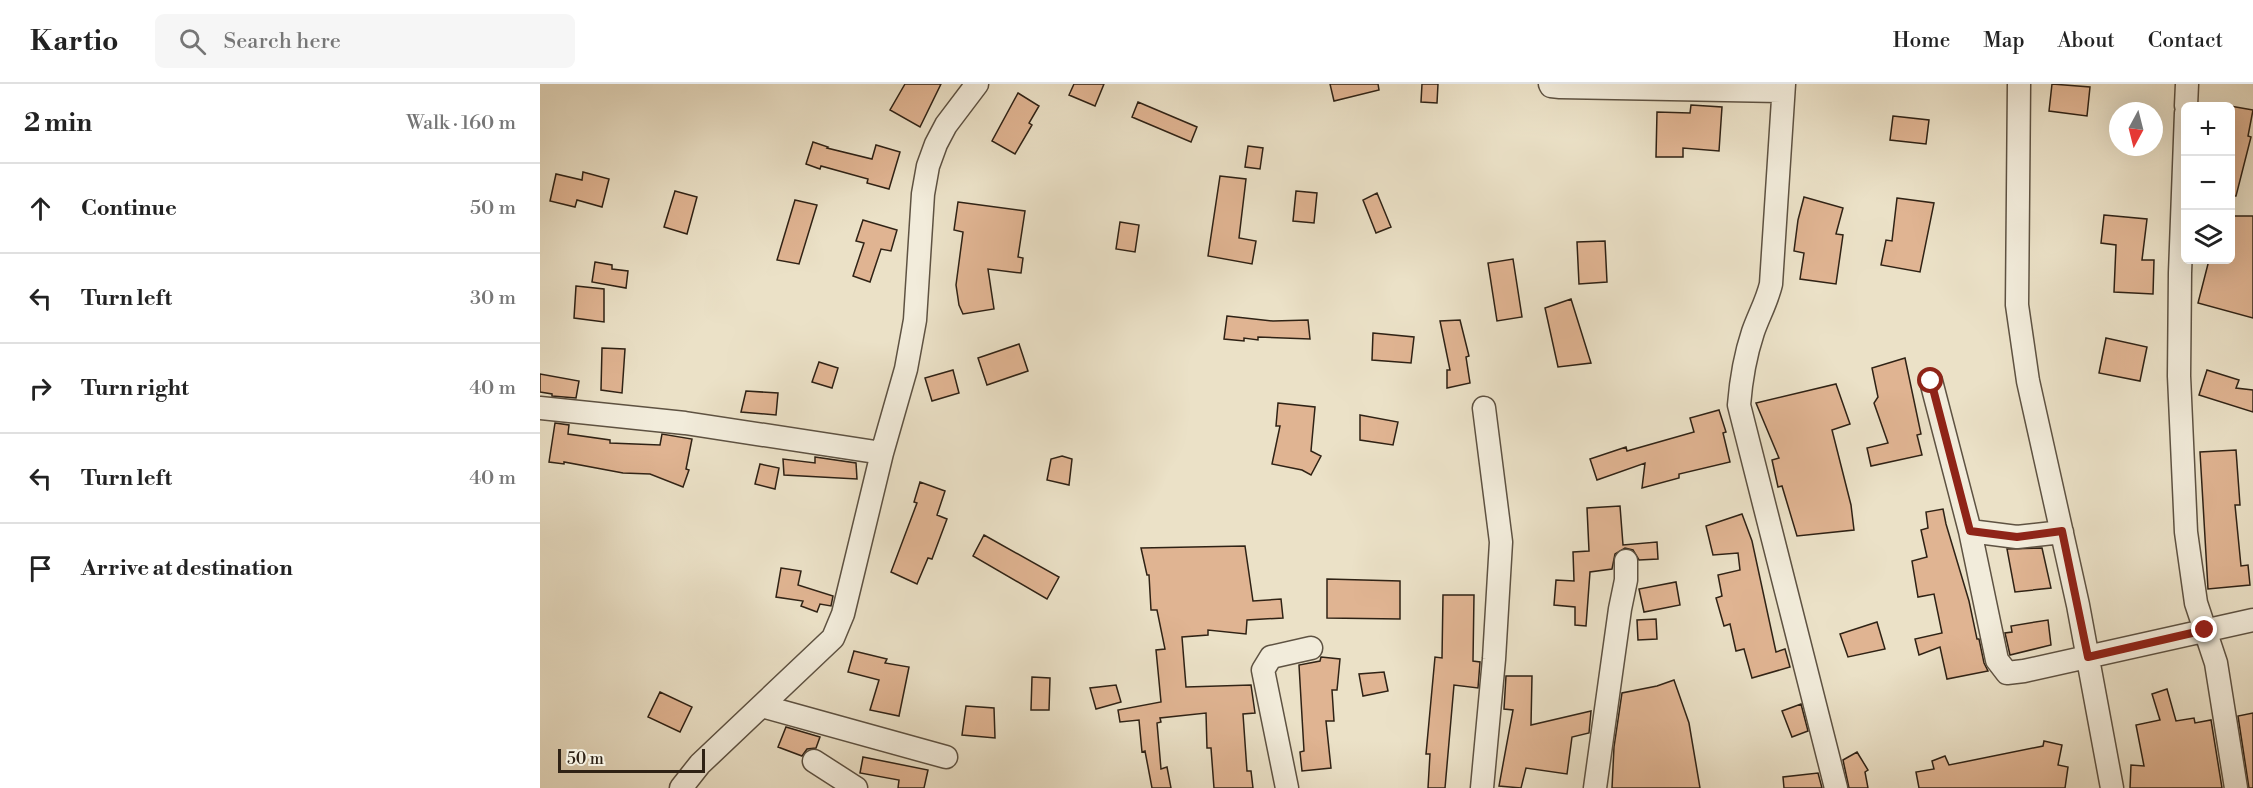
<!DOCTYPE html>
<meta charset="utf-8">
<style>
:root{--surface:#fff;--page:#f6f6f6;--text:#222;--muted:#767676;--line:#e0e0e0}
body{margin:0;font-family:"Libre Bodoni",serif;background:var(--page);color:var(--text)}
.controls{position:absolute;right:18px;top:18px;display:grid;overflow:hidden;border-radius:9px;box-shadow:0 6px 24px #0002}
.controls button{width:54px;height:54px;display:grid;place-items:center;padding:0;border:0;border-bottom:2px solid var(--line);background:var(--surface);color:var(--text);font:30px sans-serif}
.compass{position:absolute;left:1569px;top:18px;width:54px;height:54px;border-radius:50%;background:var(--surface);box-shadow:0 6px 24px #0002;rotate:187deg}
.scale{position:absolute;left:18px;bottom:15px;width:147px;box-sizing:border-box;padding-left:6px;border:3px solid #2f2215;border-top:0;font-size:16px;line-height:21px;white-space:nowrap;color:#2f2215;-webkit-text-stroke:4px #f2ecdb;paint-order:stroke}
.stop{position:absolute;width:18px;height:18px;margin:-14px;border:4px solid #8f2418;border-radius:50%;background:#fff}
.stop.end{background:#8f2418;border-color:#fff;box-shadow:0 2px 6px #0008}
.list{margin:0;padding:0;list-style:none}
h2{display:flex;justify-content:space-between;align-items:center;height:78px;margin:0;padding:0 24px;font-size:26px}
h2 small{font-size:20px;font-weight:400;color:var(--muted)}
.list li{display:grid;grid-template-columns:39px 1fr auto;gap:18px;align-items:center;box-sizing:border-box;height:90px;padding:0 24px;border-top:2px solid var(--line)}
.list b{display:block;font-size:22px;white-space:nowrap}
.list em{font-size:20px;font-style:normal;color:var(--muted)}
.icon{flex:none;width:33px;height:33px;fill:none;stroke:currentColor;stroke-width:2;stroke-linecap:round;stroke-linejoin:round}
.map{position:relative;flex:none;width:1713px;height:704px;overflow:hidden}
header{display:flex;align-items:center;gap:36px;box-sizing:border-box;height:84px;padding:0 30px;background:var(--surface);border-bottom:2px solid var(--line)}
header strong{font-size:28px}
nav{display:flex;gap:33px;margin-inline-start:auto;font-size:21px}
.search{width:420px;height:54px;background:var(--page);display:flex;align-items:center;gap:15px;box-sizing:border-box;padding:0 21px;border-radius:9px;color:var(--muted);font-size:22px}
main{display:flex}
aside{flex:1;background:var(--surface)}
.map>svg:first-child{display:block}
</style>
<header>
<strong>Kartio</strong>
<div class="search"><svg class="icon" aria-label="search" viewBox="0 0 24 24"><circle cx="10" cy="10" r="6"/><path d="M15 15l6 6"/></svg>Search here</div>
<nav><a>Home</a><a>Map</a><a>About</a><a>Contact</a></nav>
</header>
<main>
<aside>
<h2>2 min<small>Walk · 160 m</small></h2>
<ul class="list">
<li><svg class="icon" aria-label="ahead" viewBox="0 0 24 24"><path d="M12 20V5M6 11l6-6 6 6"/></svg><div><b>Continue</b></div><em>50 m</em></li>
<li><svg class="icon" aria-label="left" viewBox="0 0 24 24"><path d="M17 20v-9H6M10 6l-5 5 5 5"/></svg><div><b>Turn left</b></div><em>30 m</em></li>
<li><svg class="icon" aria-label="right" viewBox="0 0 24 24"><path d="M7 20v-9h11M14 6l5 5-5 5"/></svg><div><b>Turn right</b></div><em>40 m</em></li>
<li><svg class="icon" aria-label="left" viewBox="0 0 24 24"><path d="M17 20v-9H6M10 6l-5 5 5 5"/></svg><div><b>Turn left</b></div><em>40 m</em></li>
<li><svg class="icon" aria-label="arrive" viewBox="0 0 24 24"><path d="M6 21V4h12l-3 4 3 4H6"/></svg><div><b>Arrive at destination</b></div></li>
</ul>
</aside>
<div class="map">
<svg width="1713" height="704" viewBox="0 0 1713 704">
<rect width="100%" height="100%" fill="#ebe1c7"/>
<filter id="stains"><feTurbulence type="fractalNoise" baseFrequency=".00333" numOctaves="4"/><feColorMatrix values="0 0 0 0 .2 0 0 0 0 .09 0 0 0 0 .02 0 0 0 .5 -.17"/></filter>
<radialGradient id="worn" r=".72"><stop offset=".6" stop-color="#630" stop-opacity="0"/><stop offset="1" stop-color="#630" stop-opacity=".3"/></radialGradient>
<path fill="#e0b492" stroke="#2f2215" stroke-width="1.5" d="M365 0H401L380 43 350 26Z
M534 0H564L555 22 529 11Z
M790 0H838L839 6 794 17Z
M882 0H898L897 19 881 18Z
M1512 0 1550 3 1547 32 1509 27Z
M478 9 499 22 489 39 492 41 475 70 452 57Z
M598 18 657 43 651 58 592 33Z
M1151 21 1182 23 1179 67 1143 64V73H1116L1117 28 1150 29Z
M1690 22 1713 26 1708 52 1711 53 1696 112H1690Z
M1353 32 1389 36 1386 60 1350 56Z
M273 58 288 63 287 64 332 75 336 61 360 68 349 105 327 99 328 95 281 82 280 85 266 80Z
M708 62 723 64 720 85 705 83Z
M43 88 69 95 62 123 37 116 35 123 10 117 16 90 42 96Z
M680 92 706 95 699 154 716 157 712 180 668 172Z
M135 107 157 113 147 150 124 143Z
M756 107 777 109 774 139 753 137Z
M837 109 851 143 836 149 823 116Z
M1264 113 1303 124 1296 150 1303 151 1296 200 1260 195 1264 169 1254 167 1258 136Z
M1357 114 1394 119 1380 188 1341 181 1346 156 1352 157Z
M255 116 277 121 259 180 237 176Z
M418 118 485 127 478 173 483 174 481 189 448 185 454 225 423 230 419 221 416 201 423 148 414 146Z
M1564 131 1607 135 1602 176H1614L1613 210 1574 208 1576 161 1561 159Z
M1690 132H1713V234L1658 219 1669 176H1690Z
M323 136 357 146 351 167 341 165 330 198 313 192 324 159 316 157Z
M580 138 599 141 595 168 576 165Z
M1065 157 1067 198 1039 200 1037 158Z
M973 175 982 233 957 237 948 179Z
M55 178 72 181V185L88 187 86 204 52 198Z
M36 202 64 205V238L34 234Z
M1031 215 1051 279 1018 283 1005 224Z
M687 232 733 237 768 236 770 255 718 253V256L704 254V257L684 255Z
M920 236 929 272 926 273 930 299 907 304V286H910L900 237Z
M833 249 874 253 871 279 832 276Z
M1566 254 1607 263 1600 297 1559 289Z
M479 260 488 287 447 301 438 274Z
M62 264 85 265 82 309 61 306Z
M1365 274 1381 350 1377 351 1382 371 1331 382 1327 364 1348 359 1334 319 1338 313 1332 284Z
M279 278 298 284 292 304 272 298Z
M413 286 419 309 392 317 385 294Z
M1667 286 1699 296 1696 304 1713 306V328L1659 311Z
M0 290 39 297 36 314 12 312V310L0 308Z
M1296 300 1310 340 1292 346 1311 421 1314 446 1257 452 1242 402 1238 403 1232 376 1239 374 1216 319Z
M206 307 238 309 236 331 201 328Z
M738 319 775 323 771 367 781 372 771 391 762 386 732 380 740 342H736Z
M1179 326 1186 348 1183 349 1190 378 1139 390V394L1102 404 1105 379 1057 396 1050 375 1086 363 1087 367 1154 348 1150 334Z
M820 331 858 338 853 361 820 356Z
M15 339 29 341 28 350 70 356V359L120 361 122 350 152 355 146 385 149 386 143 403 110 390 83 389 24 378V380L9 378Z
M1696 366 1700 421H1695L1701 482 1708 481 1710 501 1668 505 1660 368Z
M522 372 532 375 529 401 507 396 511 375Z
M275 373 316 379 317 395 244 391 243 375 275 379Z
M220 380 239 384 235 405 215 400Z
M380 398 405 407 397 431 407 435 392 475 388 474 377 500 351 488 377 419 374 418Z
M1080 422 1083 461 1117 458 1118 475 1099 476 1093 466 1085 464 1075 470 1072 485 1050 488 1046 542 1035 541V523L1014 521 1016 496 1034 497 1033 468 1049 467 1047 424Z
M1403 425 1406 440 1429 517 1437 555H1439L1444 579 1448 587 1407 595 1400 563 1379 571 1375 555 1402 549 1394 510 1378 513 1372 477 1387 473 1381 446 1388 444 1386 428Z
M1202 430 1212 457 1236 568 1245 565 1250 583 1212 594 1204 565 1196 567 1190 540 1184 542 1176 514 1182 512 1178 491 1200 486 1198 469 1173 471 1166 442Z
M444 451 519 493 507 515 433 472Z
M705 462 713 517 741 515 743 534 707 536 706 550 668 546V551L642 553 646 603 711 601 715 629 703 630 707 687H711L713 704H674L671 664H667L666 629 620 634 621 638 617 639 621 685 627 683 631 704H612L605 667 602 668 599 636 580 638 578 626 621 618 616 566 625 565 617 526H611L609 491H607L601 464Z
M1502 464 1511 504 1475 508 1467 465Z
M241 484 261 487 258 501 293 512 291 522 280 520 277 528 261 522 263 517 236 513Z
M787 495 860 497V535L787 534Z
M1136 498 1140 521 1104 528 1099 505Z
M903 511H934L933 577 940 578 938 604 914 601 905 704H888L890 670H886L895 573 902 574Z
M1116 535 1117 555 1098 556 1097 536Z
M1508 536 1511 561 1470 571 1465 549 1472 548 1471 542Z
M1337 538 1345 565 1308 573 1300 550Z
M314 567 347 575 345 579 369 583 359 632 330 626 339 596 308 588Z
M781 573 800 575 797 606H792L794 637H786L791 684 762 687 760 668 764 667 759 581 780 577Z
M844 588 848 607 823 612 819 590Z
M966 592H992L991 641 1051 627 1049 649 1032 653 1027 690 986 684 981 704 959 702 973 626 964 625Z
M492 593 510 594 509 626H491Z
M1134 596 1149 639 1160 704H1072L1074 663 1082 609 1117 602Z
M576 601 581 618 556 625 550 604Z
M1627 605 1636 637 1654 634 1655 639 1671 636 1682 704H1590L1591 681 1604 682 1596 641 1620 636 1612 610Z
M120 608 152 623 140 648 108 633Z
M1261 620 1268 647 1252 653 1242 627Z
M426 622 454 624 455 654 422 651Z
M1713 629V704H1709L1698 632Z
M246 643 280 653 276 664 267 665 262 672 238 663Z
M1504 657 1522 661 1518 681 1528 683 1525 704H1379L1376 688 1394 685 1392 677 1405 672 1409 681 1503 662Z
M1317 668 1328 686 1325 688 1328 704H1309L1303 676Z
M323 673 388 686 384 704H358L359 696 320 689Z
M1278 689 1282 704H1244L1243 693Z"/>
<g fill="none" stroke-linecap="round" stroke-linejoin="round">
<defs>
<path id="street" d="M1010 0 1011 2 1020 3 1243 7
M1244 0 1231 200C1227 217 1219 231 1213 248 1205 272 1201 296 1199 321L1296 704
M1479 0 1477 221 1488 297 1538 521 1572 704
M1646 22 1647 0
M1646 29 1640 189 1639 292 1646 448 1656 519 1676 579 1696 704
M1391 297 1430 447 1457 576 1467 589 1484 587 1713 536
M0 324 145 339 342 369
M1430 447 1477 453 1522 448
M222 622 406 673
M274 677 316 704
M141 704 160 680 293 554 303 530 342 369 366 285 375 236 383 110 388 82 396 60 406 41 437 0
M747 704 723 586 731 573 771 564
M942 704 954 575 961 458 944 324
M1055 704 1080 525 1086 496V477"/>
</defs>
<use href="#street" stroke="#5e5242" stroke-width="25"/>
<use href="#street" stroke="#f2ecdb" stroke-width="22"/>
</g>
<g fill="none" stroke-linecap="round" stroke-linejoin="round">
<path stroke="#8f2418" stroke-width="8" d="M1391 297 1430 447 1477 453 1522 447 1548 573 1665 546"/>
</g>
<rect width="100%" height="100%" filter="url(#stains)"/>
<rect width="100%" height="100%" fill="url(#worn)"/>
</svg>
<div class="controls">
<button>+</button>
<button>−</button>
<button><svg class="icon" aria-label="layers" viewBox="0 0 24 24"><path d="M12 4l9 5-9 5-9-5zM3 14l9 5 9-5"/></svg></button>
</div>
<svg class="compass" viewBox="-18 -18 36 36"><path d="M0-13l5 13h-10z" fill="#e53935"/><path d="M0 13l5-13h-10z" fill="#767676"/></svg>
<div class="scale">50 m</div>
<div class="stop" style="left:1391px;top:297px"></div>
<div class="stop end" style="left:1665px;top:546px"></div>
</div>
</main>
